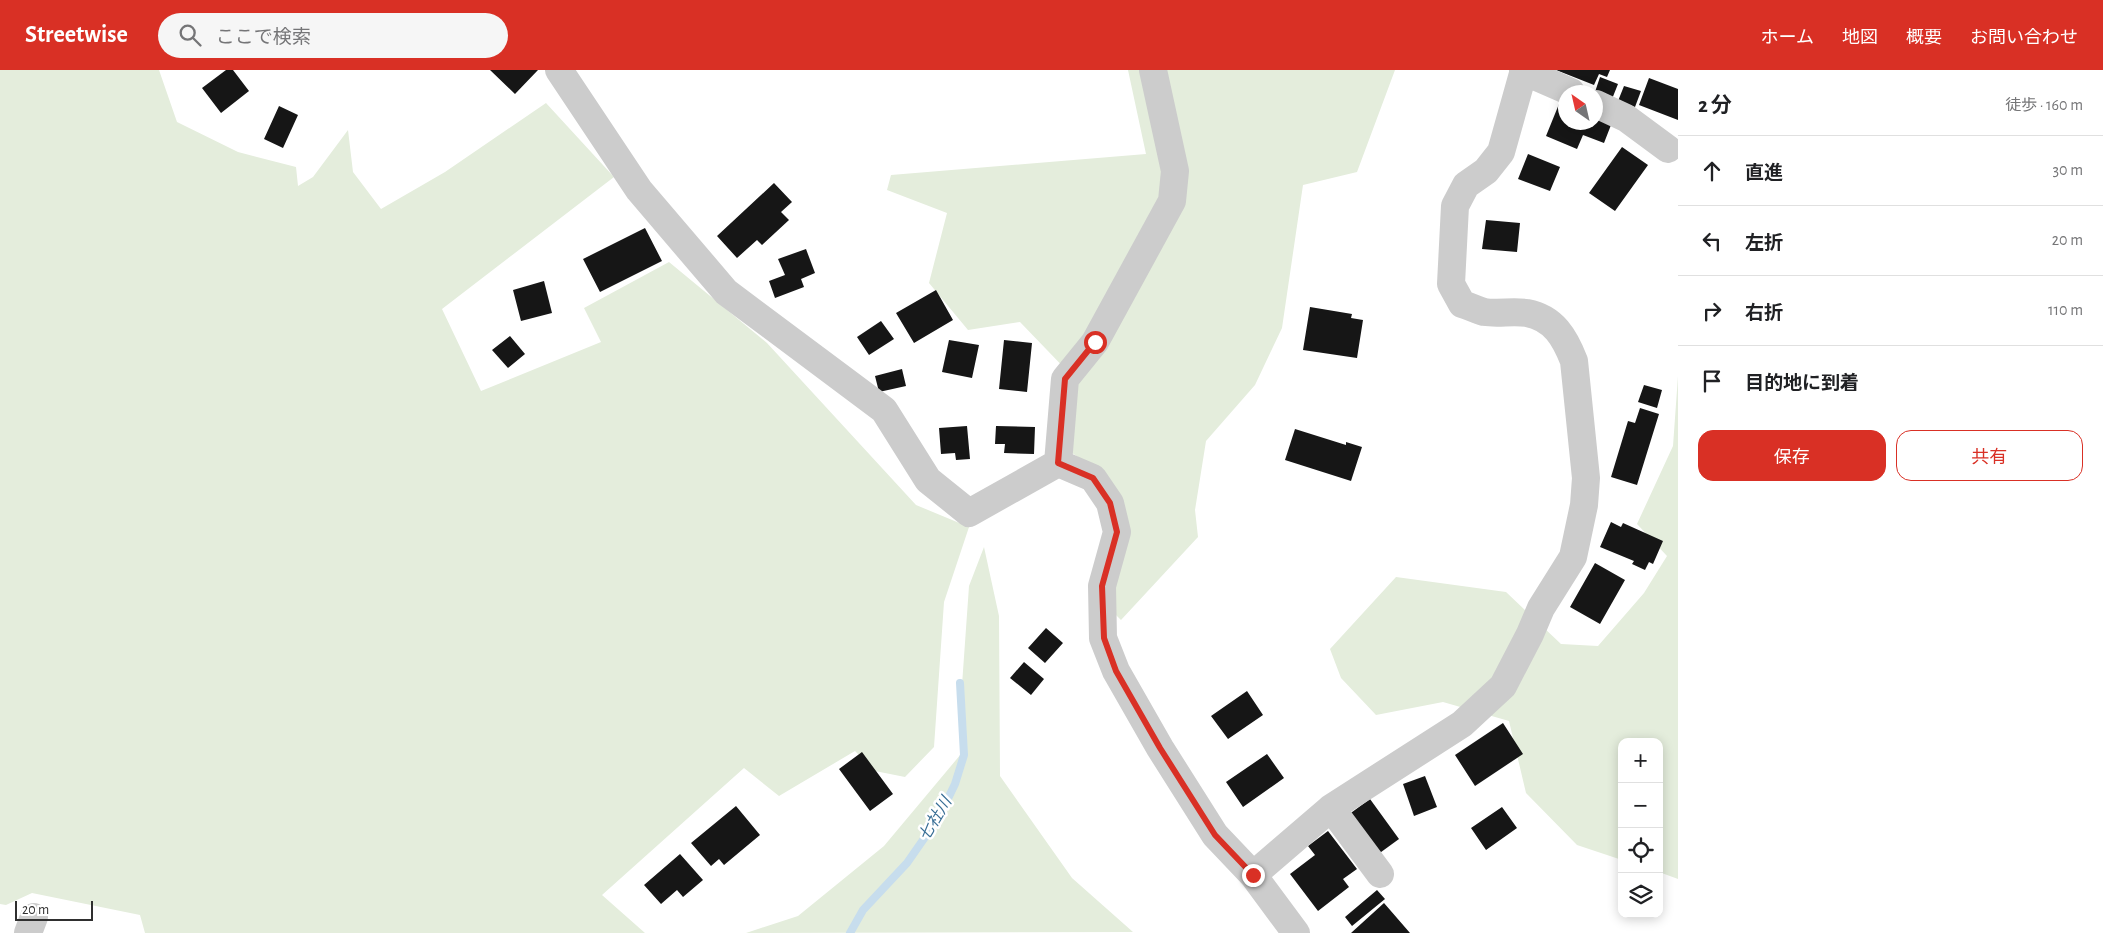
<!DOCTYPE html>
<html lang="ja">
<meta charset="utf-8">
<style>
:root{--surface:#fff;--page:#f6f6f6;--text:#202124;--muted:#757577;--line:#e0e0e0;--accent:#d93025}
body{margin:0;font-family:"Alegreya Sans","Noto Sans JP",sans-serif;background:var(--page);color:var(--text)}
.controls{position:absolute;right:15px;bottom:15px;display:grid;overflow:hidden;border-radius:10px;box-shadow:0 2px 12px #0003}
.controls button{width:45px;height:45px;display:grid;place-items:center;padding:0;border:0;border-bottom:1px solid var(--line);background:var(--surface);color:var(--text);font:25px sans-serif}
.compass{position:absolute;left:1558px;top:15px;width:45px;height:45px;border-radius:50%;background:var(--surface);box-shadow:0 2px 12px #0003;rotate:326deg}
.scale{position:absolute;left:15px;bottom:12px;width:78px;box-sizing:border-box;padding-left:5px;border:2px solid #2f2f2f;border-top:0;font-size:14px;line-height:18px;white-space:nowrap;color:#2f2f2f;-webkit-text-stroke:4px #fff;paint-order:stroke}
.stop{position:absolute;width:15px;height:15px;margin:-11px;border:4px solid #d93025;border-radius:50%;background:#fff}
.stop.end{background:#d93025;border-color:#fff;box-shadow:0 1px 5px #0008}
.list{margin:0;padding:0;list-style:none}
h2{display:flex;justify-content:space-between;align-items:center;height:65px;margin:0;padding:0 20px;font-size:21px}
h2 small{font-size:16px;font-weight:400;color:var(--muted)}
.list li{display:grid;grid-template-columns:32px 1fr auto;gap:15px;align-items:center;box-sizing:border-box;height:70px;padding:0 20px;border-top:1px solid var(--line)}
.list b{display:block;font-size:19px;white-space:nowrap}
.list em{font-size:16px;font-style:normal;color:var(--muted)}
.actions{display:flex;gap:10px;padding:15px 20px}
.actions a{flex:1;padding:11px 0;border:1px solid var(--accent);border-radius:15px;text-align:center;font-size:18px;color:var(--accent)}
.actions .main{background:var(--accent);color:#fff}
.icon{flex:none;width:28px;height:28px;fill:none;stroke:currentColor;stroke-width:2;stroke-linecap:round;stroke-linejoin:round}
.map{position:relative;flex:none;width:1678px;height:863px;overflow:hidden}
header{display:flex;align-items:center;gap:30px;box-sizing:border-box;height:70px;padding:0 25px;background:var(--accent);color:#fff}
header strong{font-size:24px}
nav{display:flex;gap:28px;margin-inline-start:auto;font-size:18px}
.search{width:350px;height:45px;background:var(--page);display:flex;align-items:center;gap:12px;box-sizing:border-box;padding:0 18px;border-radius:28px;color:var(--muted);font-size:19px}
main{display:flex}
aside{flex:1;background:var(--surface)}
.map>svg:first-child{display:block}
</style>
<header>
<strong>Streetwise</strong>
<div class="search"><svg class="icon" aria-label="search" viewBox="0 0 24 24"><circle cx="10" cy="10" r="6"/><path d="M15 15l6 6"/></svg>ここで検索</div>
<nav><a>ホーム</a><a>地図</a><a>概要</a><a>お問い合わせ</a></nav>
</header>
<main>
<div class="map">
<svg width="1678" height="863" viewBox="0 0 1678 863">
<rect width="100%" height="100%" fill="#fff"/>
<path fill="#e4eddc" d="M0 0H159L177 52 238 82 296 97 298 116 313 107 348 60 353 102 381 139 445 102 546 33 614 107 442 239 481 321 601 272 584 238 669 192 767 273 916 435 969 457 944 532 934 677 905 707 875 701 855 681 779 726 744 698 602 825 645 863H145L140 845 32 823 6 835 0 834Z
M1128 0H1395L1357 102 1303 115 1282 258 1255 315 1206 371 1195 440 1198 467 1121 550 1112 541 1105 405 1072 383 1073 307 1020 252 968 260 929 213 947 143 887 120 891 105 1146 84Z
M1678 306V809L1659 802V672H1622V790L1577 775 1526 723 1509 651 1443 632 1376 645 1341 608 1330 579 1396 507 1506 522 1561 574 1598 576 1644 523 1667 486 1637 454 1673 376Z
M984 477 999 546 1000 706 1072 808 1133 862 746 863 798 846 884 776 961 684 962 615 969 516Z"/>
<g fill="none" stroke-linecap="round" stroke-linejoin="round">
<path stroke="#c7dded" stroke-width="8" d="M850 863 863 840 907 793 939 747 955 714 964 685 960 613"/>
</g>
<path fill="#161616" d="M226 0H233L249 21 221 43 202 18Z
M490 0H538L515 24Z
M1556 0H1610L1607 7 1599 4 1594 15Z
M1600 7 1618 14 1612 29 1595 22Z
M1649 8 1678 19V50L1639 35Z
M1624 16 1641 21 1635 37 1618 31Z
M1559 34 1566 37V52H1596V49L1611 55 1604 73 1583 65 1577 79 1546 66Z
M279 36 298 45 283 78 264 69Z
M1622 77 1648 95 1615 141 1589 123Z
M1528 84 1560 97 1550 121 1518 109Z
M774 113 792 132 781 142 789 150 762 175 757 170 737 188 717 166Z
M1486 150 1520 153 1517 182 1482 179Z
M645 158 662 191 600 222 583 189Z
M806 179 815 203 801 209 804 217 775 228 769 211 785 205 778 189Z
M544 211 552 243 521 251 513 220Z
M936 220 953 250 914 273 896 243Z
M1310 237 1352 244 1351 248 1363 250 1357 288 1303 280Z
M881 251 894 269 869 285 857 267Z
M510 266 525 284 508 298 492 280Z
M949 270 979 275 972 308 942 302Z
M1004 270 1032 273 1027 322 999 319Z
M902 299 906 316 879 322 875 306Z
M1644 315 1662 320 1657 338 1638 332Z
M1640 338 1659 344 1637 415 1611 407 1628 351 1635 353Z
M967 356 970 389 956 390 955 383 941 384 939 358Z
M996 356 1035 357 1034 384 1004 383 1005 374H995Z
M1295 359 1346 375V372L1362 377 1351 411 1285 390Z
M1611 452 1621 457 1623 453 1663 471 1653 494 1649 492 1645 500 1632 494 1634 491 1600 477Z
M1595 493 1625 510 1600 554 1570 537Z
M1046 558 1063 573 1045 593 1028 578Z
M1024 592 1044 609 1031 625 1010 608Z
M1247 621 1263 645 1228 669 1211 646Z
M1503 653 1523 684 1475 716 1455 685Z
M862 682 893 724 870 741 839 699Z
M1267 684 1284 708 1243 737 1226 712Z
M1425 706 1437 737 1414 746 1403 714Z
M1370 729 1399 769 1377 785 1348 745Z
M736 736 760 765 724 795 719 789 711 796 691 773Z
M1502 737 1517 758 1486 780 1471 758Z
M1328 761 1357 799 1343 809 1349 817 1318 841 1290 804 1315 785 1308 776Z
M680 784 703 810 683 827 677 820 661 834 644 815Z
M1377 820 1385 829 1352 856 1345 847Z
M1384 833 1410 863H1351Z"/>
<g fill="none" stroke-linecap="round" stroke-linejoin="round">
<path stroke="#ccc" stroke-width="28" d="M559 0 639 120 726 222 884 340 928 410 969 443 1058 393 1093 408 1110 433 1117 462 1102 516 1103 568 1116 601 1160 678 1215 765 1253 805 1296 863
M1523 1 1571 22
M1596 34 1626 48 1668 79
M1058 393 1065 309 1095 272 1172 131 1175 101 1153 0
M1331 738 1380 804
M1253 805 1331 738 1462 654 1503 616 1530 564 1541 538 1573 487 1584 435 1586 408 1574 291C1565 268 1554 248 1527 243 1513 241 1498 244 1484 242 1477 240 1469 236 1462 234L1451 214 1455 136 1466 115 1486 101 1501 82 1524 0
M28 863 34 847"/>
</g>
<g fill="none" stroke-linecap="round" stroke-linejoin="round">
<path stroke="#d93025" stroke-width="6" d="M1095 272 1065 309 1058 393 1093 408 1110 433 1117 462 1102 516 1104 568 1116 601 1160 678 1215 765 1253 805"/>
</g>
<g text-anchor="middle" dominant-baseline="central" stroke-width="5" stroke-linejoin="round" paint-order="stroke">
<g font-size="16" font-style="italic" fill="#386e95" stroke="#fff">
<text transform="translate(935 749) rotate(-59)">七社川</text>
</g>
</g>
</svg>
<div class="controls">
<button>+</button>
<button>−</button>
<button><svg class="icon" aria-label="locate" viewBox="0 0 24 24"><circle cx="12" cy="12" r="6"/><path d="M12 2v4M12 18v4M2 12h4M18 12h4"/></svg></button>
<button><svg class="icon" aria-label="layers" viewBox="0 0 24 24"><path d="M12 4l9 5-9 5-9-5zM3 14l9 5 9-5"/></svg></button>
</div>
<svg class="compass" viewBox="-18 -18 36 36"><path d="M0-13l5 13h-10z" fill="#e53935"/><path d="M0 13l5-13h-10z" fill="#757577"/></svg>
<div class="scale">20 m</div>
<div class="stop" style="left:1095px;top:272px"></div>
<div class="stop end" style="left:1253px;top:805px"></div>
</div>
<aside>
<h2>2 分<small>徒歩 · 160 m</small></h2>
<ul class="list">
<li><svg class="icon" aria-label="ahead" viewBox="0 0 24 24"><path d="M12 20V5M6 11l6-6 6 6"/></svg><div><b>直進</b></div><em>30 m</em></li>
<li><svg class="icon" aria-label="left" viewBox="0 0 24 24"><path d="M17 20v-9H6M10 6l-5 5 5 5"/></svg><div><b>左折</b></div><em>20 m</em></li>
<li><svg class="icon" aria-label="right" viewBox="0 0 24 24"><path d="M7 20v-9h11M14 6l5 5-5 5"/></svg><div><b>右折</b></div><em>110 m</em></li>
<li><svg class="icon" aria-label="arrive" viewBox="0 0 24 24"><path d="M6 21V4h12l-3 4 3 4H6"/></svg><div><b>目的地に到着</b></div></li>
</ul>
<div class="actions"><a class="main">保存</a><a>共有</a></div>
</aside>
</main>
